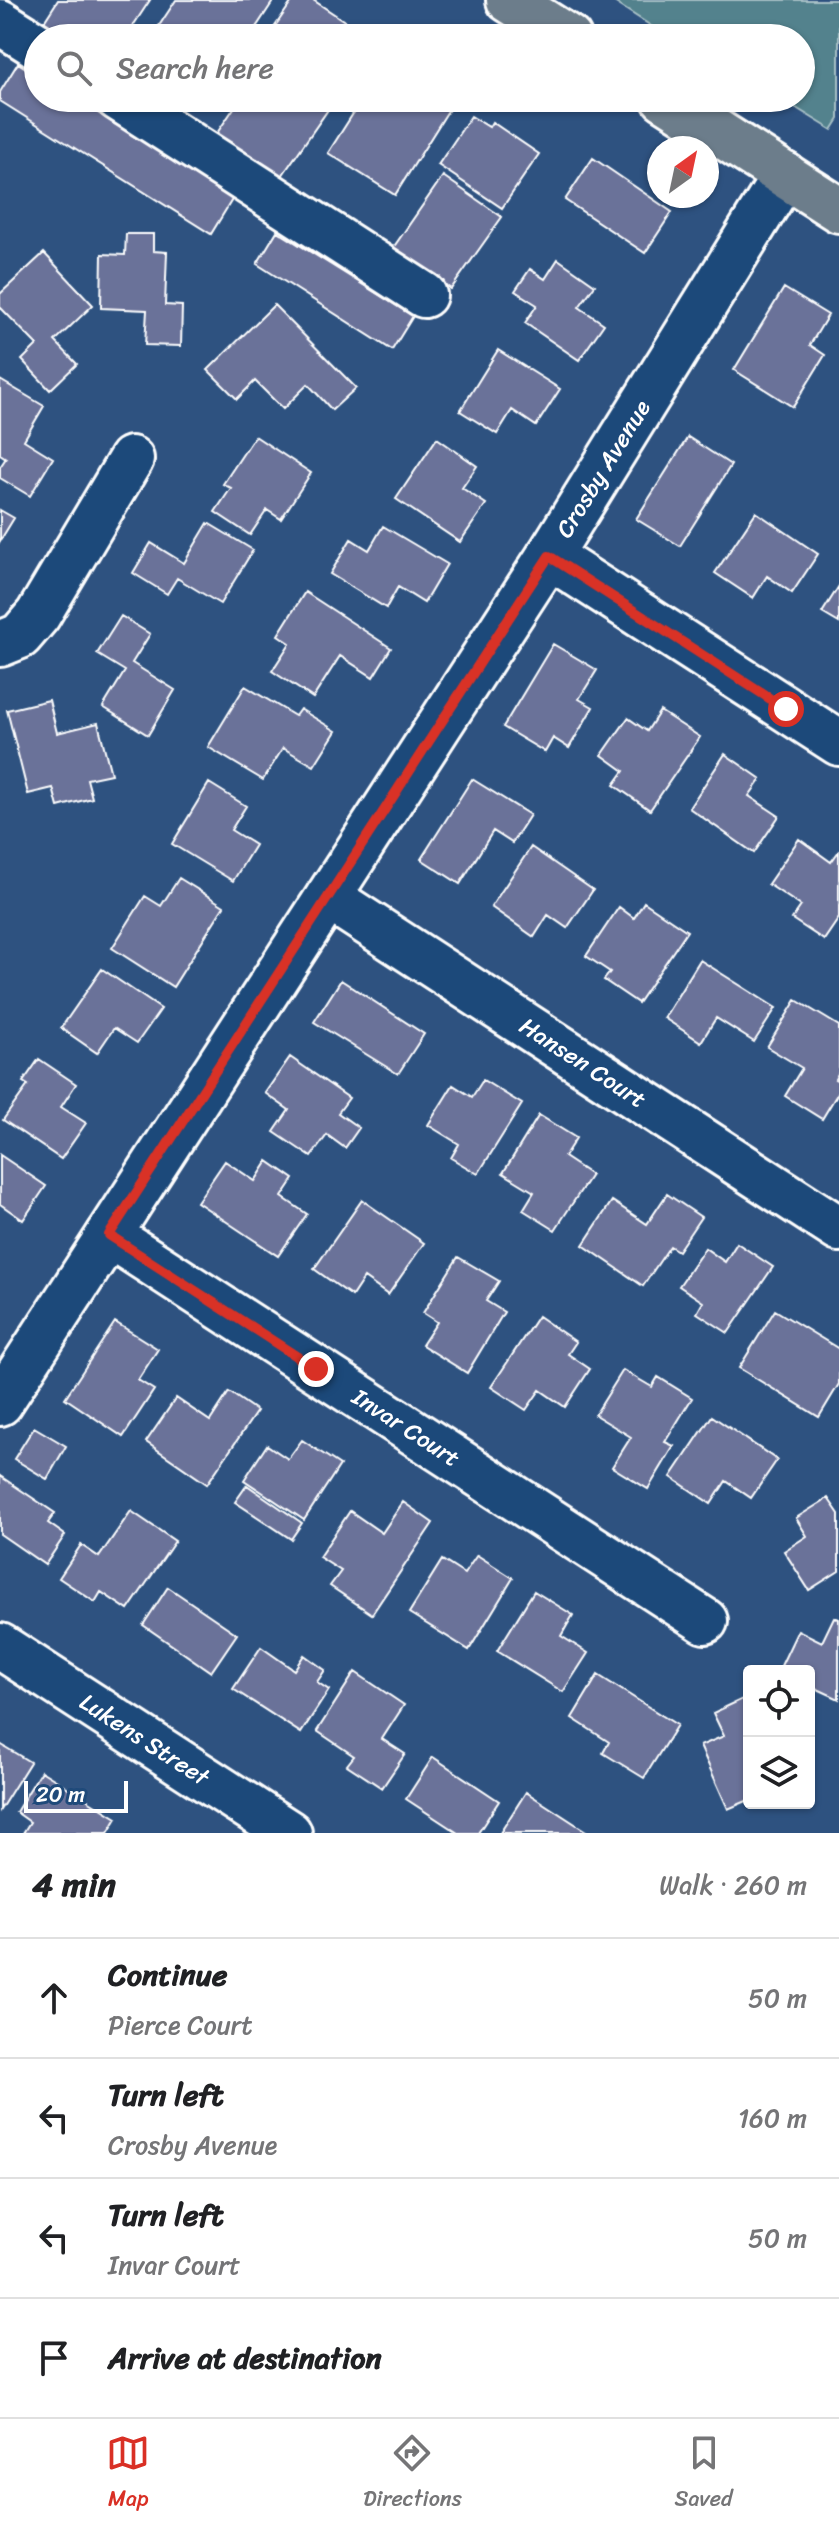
<!DOCTYPE html>
<meta charset="utf-8">
<style>
:root{--surface:#fff;--page:#f2f2f2;--text:#202124;--muted:#757577;--line:#e0e0e0;--accent:#d93025}
body{margin:0;font-family:Sriracha,sans-serif;background:var(--page);color:var(--text)}
.controls{position:absolute;right:24px;bottom:24px;display:grid;overflow:hidden;border-radius:8px;box-shadow:0 2px 6px #0004}
.controls button{width:72px;height:72px;display:grid;place-items:center;padding:0;border:0;border-bottom:2px solid var(--line);background:var(--surface);color:var(--text);font:40px sans-serif}
.compass{position:absolute;left:647px;top:136px;width:72px;height:72px;border-radius:50%;background:var(--surface);box-shadow:0 2px 6px #0004;rotate:33deg}
.scale{position:absolute;left:24px;bottom:20px;width:104px;box-sizing:border-box;padding-left:8px;border:4px solid #fff;border-top:0;font-size:22px;line-height:28px;white-space:nowrap;color:#fff;-webkit-text-stroke:6px #1f4a7a;paint-order:stroke}
.stop{position:absolute;width:24px;height:24px;margin:-18px;border:6px solid #d93025;border-radius:50%;background:#fff}
.stop.end{background:#d93025;border-color:#fff;box-shadow:0 2px 8px #0008}
.list{margin:0;padding:0;list-style:none}
h2{display:flex;justify-content:space-between;align-items:center;height:104px;margin:0;padding:0 32px;font-size:34px}
h2 small{font-size:26px;font-weight:400;color:var(--muted)}
.list li{display:grid;grid-template-columns:52px 1fr auto;gap:24px;align-items:center;box-sizing:border-box;height:120px;padding:0 32px;border-top:2px solid var(--line)}
.list b{display:block;font-size:30px;white-space:nowrap}
.list p{margin:0;font-size:26px;white-space:nowrap;color:var(--muted)}
.list em{font-size:26px;font-style:normal;color:var(--muted)}
.icon{flex:none;width:44px;height:44px;fill:none;stroke:currentColor;stroke-width:2;stroke-linecap:round;stroke-linejoin:round}
.map{position:relative;flex:none;width:839px;height:1833px;overflow:hidden}
.search{position:absolute;background:var(--surface);box-shadow:0 2px 6px #0004;left:24px;right:24px;top:24px;height:88px;display:flex;align-items:center;gap:20px;box-sizing:border-box;padding:0 28px;border-radius:44px;color:var(--muted);font-size:30px}
.sheet{height:584px;background:var(--surface)}
nav{display:flex;justify-content:space-around;align-items:center;box-sizing:border-box;height:112px;border-top:2px solid var(--line);background:var(--surface);font-size:22px;color:var(--muted)}
nav a{display:grid;justify-items:center;gap:4px}
nav .on{color:var(--accent)}
.map>svg:first-child{display:block}
</style>
<div class="map">
<svg width="839" height="1833" viewBox="0 0 839 1833">
<rect width="100%" height="100%" fill="#2e5280"/>
<filter id="ink" filterUnits="userSpaceOnUse"><feTurbulence type="fractalNoise" baseFrequency=".0125" numOctaves="2"/><feDisplacementMap in="SourceGraphic" scale="16" xChannelSelector="R" yChannelSelector="G"/><feConvolveMatrix kernelMatrix="1 2 1 2 8 2 1 2 1" color-interpolation-filters="sRGB"/></filter>
<g filter="url(#ink)">
<path fill="#52828d" stroke="#a8c0c6" stroke-width="2" d="M611 0H839V119L832 130 780 98H801V38H685L676 32 670 38Z"/>
<path fill="#6a7299" stroke="#fff" stroke-width="2" d="M58 0H150L125 38H62L42 25Z
M176 0H274L249 38H151Z
M293 0H313L352 26 349 30 361 38H267Z
M18 63 38 76V98H74L233 198 211 234 0 101V92Z
M232 98H329L334 101 277 183 213 139 238 102Z
M363 98H456L395 195 328 153Z
M471 116 489 127 492 122 539 154 502 208 438 165Z
M593 158 672 212 645 253 565 200Z
M443 176 502 217 451 289 393 248Z
M277 231 413 316 392 350 257 264Z
M126 234H153V251L167 252 165 305 182 306 181 346 145 345 147 310 101 308 102 254 125 255Z
M44 253 93 305 55 341 77 364 50 390 22 360 37 345 0 307V294Z
M558 259 595 285 579 307 604 324 579 360 525 323 537 305 515 291 530 269 545 279Z
M784 288 828 315 810 345 825 355 793 407 734 370Z
M274 305 356 388 332 410 308 384 283 409 255 381 237 399 208 370Z
M498 350 560 389 536 426 512 410 497 434 460 411Z
M0 380 44 406 24 440 53 458 30 496 0 478V467L6 458 0 454Z
M255 436 311 473 281 519 267 510 250 535 215 512 231 488 223 484Z
M688 437 731 465 680 546 636 519Z
M437 438 477 466 462 488 486 504 460 542 396 499Z
M0 510 14 518 0 541Z
M756 512 818 554 792 593 767 576 753 598 715 573Z
M208 523 253 550 220 604 177 578 167 594 133 573 151 543 184 563Z
M383 526 447 564 424 603 398 587 386 608 330 574 351 539 369 550Z
M839 586V623L822 613Z
M305 592 391 648 373 677 340 656 313 698 272 671 290 643 278 635Z
M121 616 150 634 132 663 175 690 148 735 103 707 125 671 97 654Z
M553 644 597 670 579 699 593 707 569 748 553 738 545 752 503 727Z
M245 686 295 716 300 709 336 731 314 766 283 748 263 780 208 747Z
M49 700 57 733 98 723 111 774 87 779 92 798 58 807 53 788 28 794 7 710Z
M660 711 700 737 650 810 614 785 624 771 602 755 628 718 647 731Z
M725 754 761 779 749 796 779 816 754 853 689 808Z
M472 779 530 815 512 843 493 831 460 884 421 859Z
M209 783 246 806 231 830 255 845 233 881 172 844Z
M799 839 831 862 839 851V918L824 940 792 919 801 906 768 884Z
M531 847 593 890 567 928 548 915 534 937 491 907Z
M179 878 224 906 173 987 112 948 145 896 161 906Z
M644 902 687 931 638 1003 604 980 610 972 586 956 619 907 634 918Z
M700 960 776 1008 754 1042 716 1018 701 1042 664 1018Z
M102 969 161 1009 137 1043 114 1028 97 1053 61 1028Z
M341 980 424 1034 398 1074 314 1022Z
M796 1000 839 1026V1072L835 1079 839 1081V1091L822 1119 785 1096 802 1068 767 1047Z
M290 1057 349 1098 338 1113 359 1128 345 1148 327 1135 311 1157 274 1132 289 1110 265 1093Z
M39 1059 76 1084 61 1107 86 1123 61 1159 3 1120 28 1085 23 1082Z
M483 1080 522 1104 478 1174 451 1158 459 1144 428 1125 453 1085 472 1097Z
M539 1115 576 1138 564 1157 591 1175 555 1230 523 1210 534 1192 503 1173Z
M0 1155 46 1186 23 1220 0 1204Z
M225 1161 255 1181 268 1161 294 1179 282 1197 307 1214 278 1256 197 1202Z
M667 1194 701 1217 678 1251 670 1246 643 1286 583 1245 612 1201 647 1224Z
M362 1200 424 1243 388 1295 364 1278 352 1296 314 1269Z
M737 1243 773 1267 728 1333 697 1313 703 1302 679 1286 705 1248 725 1262Z
M458 1257 499 1281 486 1301 504 1312 467 1373 422 1345 437 1322 423 1313Z
M775 1310 839 1349V1384L819 1417 739 1368Z
M538 1316 576 1342 568 1354 590 1369 565 1407 540 1390 526 1410 491 1387Z
M115 1322 158 1349 138 1380 154 1390 123 1437 65 1398Z
M623 1370 652 1387 658 1377 692 1398 665 1442 674 1446 648 1489 612 1467 631 1437 595 1415Z
M229 1392 257 1411 207 1484 146 1442 176 1398 210 1421Z
M712 1416 777 1460 751 1498 726 1481 711 1504 671 1477Z
M34 1427 66 1446 47 1479 14 1459Z
M302 1440 340 1465 304 1520 244 1480 267 1445 288 1459Z
M0 1476 55 1513 48 1523 65 1535 45 1565 0 1534Z
M247 1485 302 1523 291 1539 235 1502Z
M828 1498 839 1514V1571L809 1590 784 1551 807 1536 796 1518Z
M403 1502 433 1523 372 1614 330 1586 341 1571 319 1557 350 1511 382 1533Z
M131 1511 175 1541 128 1610 101 1592 95 1602 59 1578 81 1545 99 1557Z
M477 1555 513 1578 469 1650 409 1613 442 1560 464 1574Z
M168 1587 237 1634 211 1672 143 1625Z
M534 1591 573 1615 561 1636 588 1653 563 1692 497 1651Z
M834 1617 839 1619V1699L809 1685V1671L779 1670 798 1630 822 1642Z
M261 1647 294 1670 304 1655 325 1670 317 1682 329 1690 301 1733 233 1689Z
M355 1672 404 1705 382 1739 405 1754 382 1788 347 1765 354 1756 317 1731Z
M598 1675 677 1725 644 1778 603 1753 609 1742 572 1718Z
M749 1696V1800L728 1809 700 1746 724 1736 713 1713Z
M0 1744 30 1762 0 1810Z
M433 1757 499 1801 478 1833H458L406 1799Z
M41 1771 117 1818 108 1833H23L30 1822 16 1812Z
M526 1792 589 1833H500Z"/>
<g fill="none" stroke-linecap="round" stroke-linejoin="round">
<defs>
<g id="minor">
<path d="M0 22 38 46"/>
<path d="M118 98 424 295"/>
<path d="M549 556 839 743"/>
<path d="M0 644 20 636 38 615 131 459"/>
<path id="s1" d="M328 897 839 1229"/>
<path id="s2" d="M109 1235 705 1621"/>
<path id="s3" d="M0 1403 549 556 785 175"/>
<path id="s4" d="M0 1646 289 1833"/>
</g>
<path id="major" d="M509 0 569 38
M664 98 839 210"/>
</defs>
<use href="#minor" stroke="#fff" stroke-width="50"/>
<use href="#major" stroke="#fff" stroke-width="50"/>
<use href="#minor" stroke="#1f4a7a" stroke-width="44"/>
<use href="#major" stroke="#6c7d8b" stroke-width="44"/>
</g>
</g>
<g fill="none" stroke-linecap="round" stroke-linejoin="round" filter="url(#ink)">
<path stroke="#d93025" stroke-width="10" d="M316 1369 109 1235 549 556 786 709"/>
</g>
<g text-anchor="middle" dominant-baseline="central" stroke-width="7" stroke-linejoin="round" paint-order="stroke">
<g font-size="24" fill="#fff" stroke="#1f4a7a">
<text stroke="none"><textPath href="#s3" startOffset="1112">Crosby Avenue</textPath></text>
<text stroke="none"><textPath href="#s1" startOffset="304">Hansen Court</textPath></text>
<text stroke="none"><textPath href="#s2" startOffset="354">Invar Court</textPath></text>
<text stroke="none"><textPath href="#s4" startOffset="172">Lukens Street</textPath></text>
</g>
</g>
</svg>
<div class="controls">
<button><svg class="icon" aria-label="locate" viewBox="0 0 24 24"><circle cx="12" cy="12" r="6"/><path d="M12 2v4M12 18v4M2 12h4M18 12h4"/></svg></button>
<button><svg class="icon" aria-label="layers" viewBox="0 0 24 24"><path d="M12 4l9 5-9 5-9-5zM3 14l9 5 9-5"/></svg></button>
</div>
<svg class="compass" viewBox="-18 -18 36 36"><path d="M0-13l5 13h-10z" fill="#e53935"/><path d="M0 13l5-13h-10z" fill="#757577"/></svg>
<div class="scale">20 m</div>
<div class="stop" style="left:786px;top:709px"></div>
<div class="stop end" style="left:316px;top:1369px"></div>
<div class="search"><svg class="icon" aria-label="search" viewBox="0 0 24 24"><circle cx="10" cy="10" r="6"/><path d="M15 15l6 6"/></svg>Search here</div>
</div>
<section class="sheet">
<h2>4 min<small>Walk · 260 m</small></h2>
<ul class="list">
<li><svg class="icon" aria-label="ahead" viewBox="0 0 24 24"><path d="M12 20V5M6 11l6-6 6 6"/></svg><div><b>Continue</b><p>Pierce Court</p></div><em>50 m</em></li>
<li><svg class="icon" aria-label="left" viewBox="0 0 24 24"><path d="M17 20v-9H6M10 6l-5 5 5 5"/></svg><div><b>Turn left</b><p>Crosby Avenue</p></div><em>160 m</em></li>
<li><svg class="icon" aria-label="left" viewBox="0 0 24 24"><path d="M17 20v-9H6M10 6l-5 5 5 5"/></svg><div><b>Turn left</b><p>Invar Court</p></div><em>50 m</em></li>
<li><svg class="icon" aria-label="arrive" viewBox="0 0 24 24"><path d="M6 21V4h12l-3 4 3 4H6"/></svg><div><b>Arrive at destination</b></div></li>
</ul>
</section>
<nav>
<a class="on"><svg class="icon" aria-label="map" viewBox="0 0 24 24"><path d="M3 6l6-2 6 2 6-2v14l-6 2-6-2-6 2zM9 4v14M15 6v14"/></svg>Map</a>
<a><svg class="icon" aria-label="directions" viewBox="0 0 24 24"><path d="M12 3l9 9-9 9-9-9zM9 14v-3h6M13 9l2 2-2 2"/></svg>Directions</a>
<a><svg class="icon" aria-label="saved" viewBox="0 0 24 24"><path d="M7 4h10v16l-5-4-5 4z"/></svg>Saved</a>
</nav>
